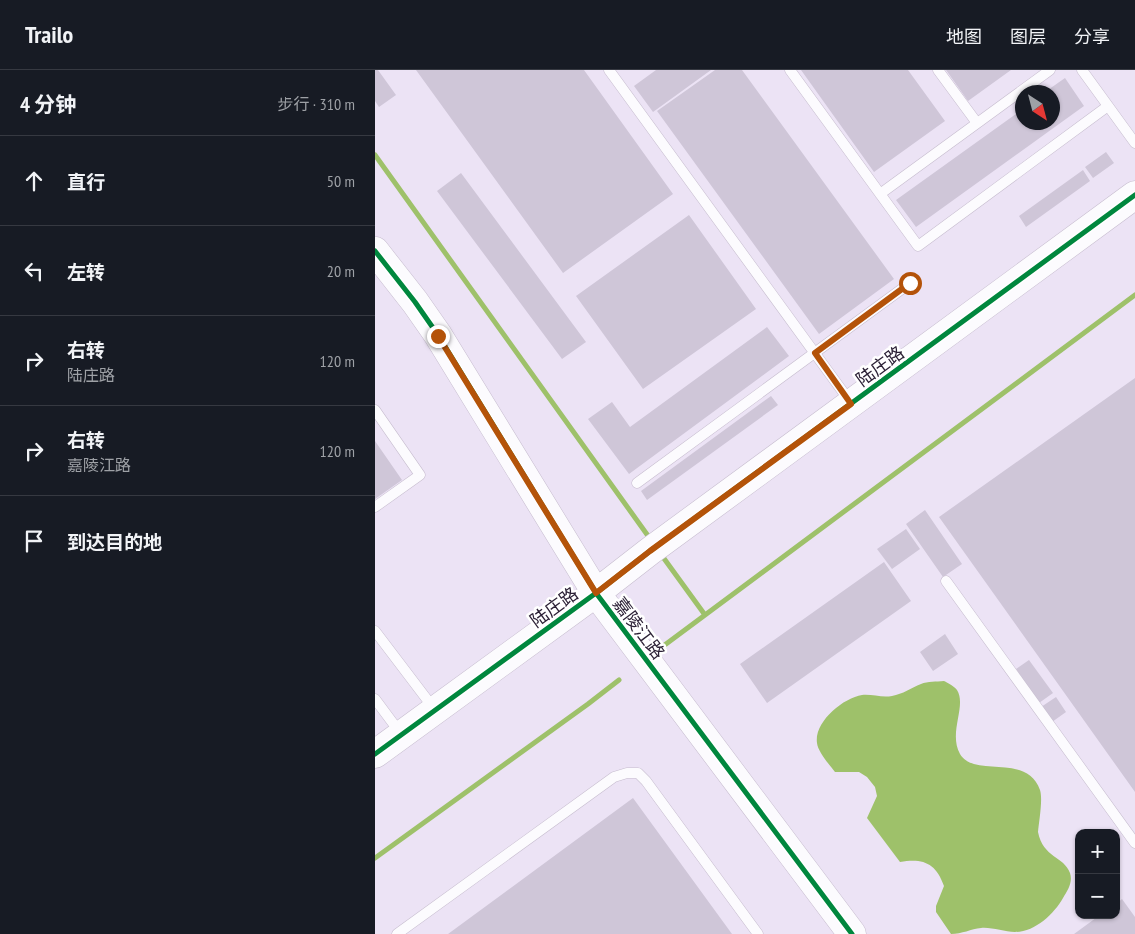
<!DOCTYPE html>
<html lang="zh">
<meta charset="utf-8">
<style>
:root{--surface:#171b24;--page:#20242c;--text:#f1f3f6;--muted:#9ea1a6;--line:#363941}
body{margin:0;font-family:"PT Sans Narrow","Noto Sans SC",sans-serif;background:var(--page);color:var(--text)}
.controls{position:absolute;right:15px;bottom:15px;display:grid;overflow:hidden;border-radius:10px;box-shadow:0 1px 4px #0004}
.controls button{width:45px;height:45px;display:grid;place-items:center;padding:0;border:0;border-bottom:1px solid var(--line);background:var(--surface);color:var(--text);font:25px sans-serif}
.compass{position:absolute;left:640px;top:15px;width:45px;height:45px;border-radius:50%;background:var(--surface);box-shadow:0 1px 4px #0004;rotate:144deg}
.stop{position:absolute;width:15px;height:15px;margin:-11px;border:4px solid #b45309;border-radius:50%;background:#fff}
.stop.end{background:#b45309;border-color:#fff;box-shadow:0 1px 5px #0008}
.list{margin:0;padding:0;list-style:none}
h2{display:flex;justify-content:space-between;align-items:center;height:65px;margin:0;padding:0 20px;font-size:21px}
h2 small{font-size:16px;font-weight:400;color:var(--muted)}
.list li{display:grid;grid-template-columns:32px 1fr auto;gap:15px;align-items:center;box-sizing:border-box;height:90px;padding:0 20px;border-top:1px solid var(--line)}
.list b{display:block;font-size:19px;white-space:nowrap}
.list p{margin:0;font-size:16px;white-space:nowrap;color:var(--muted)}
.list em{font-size:16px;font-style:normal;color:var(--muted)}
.icon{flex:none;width:28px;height:28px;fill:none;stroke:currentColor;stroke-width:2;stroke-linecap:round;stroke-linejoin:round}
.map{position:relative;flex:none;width:760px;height:864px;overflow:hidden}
header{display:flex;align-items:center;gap:30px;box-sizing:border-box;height:70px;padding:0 25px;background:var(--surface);border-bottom:1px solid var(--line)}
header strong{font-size:24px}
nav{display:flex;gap:28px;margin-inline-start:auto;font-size:18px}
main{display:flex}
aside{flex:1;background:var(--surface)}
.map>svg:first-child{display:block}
</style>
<header>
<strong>Trailo</strong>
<nav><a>地图</a><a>图层</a><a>分享</a></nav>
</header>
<main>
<aside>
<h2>4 分钟<small>步行 · 310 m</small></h2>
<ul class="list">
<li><svg class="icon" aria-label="ahead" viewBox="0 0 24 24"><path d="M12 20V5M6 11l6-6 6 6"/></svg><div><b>直行</b></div><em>50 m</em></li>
<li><svg class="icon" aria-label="left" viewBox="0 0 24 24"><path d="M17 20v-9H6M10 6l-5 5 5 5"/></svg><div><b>左转</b></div><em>20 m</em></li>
<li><svg class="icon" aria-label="right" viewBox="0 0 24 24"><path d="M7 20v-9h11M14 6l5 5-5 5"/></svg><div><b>右转</b><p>陆庄路</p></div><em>120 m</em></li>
<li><svg class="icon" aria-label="right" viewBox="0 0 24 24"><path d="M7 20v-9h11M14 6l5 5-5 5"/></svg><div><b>右转</b><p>嘉陵江路</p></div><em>120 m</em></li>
<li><svg class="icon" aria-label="arrive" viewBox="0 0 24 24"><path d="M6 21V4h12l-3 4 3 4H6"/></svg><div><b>到达目的地</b></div></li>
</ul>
</aside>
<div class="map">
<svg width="760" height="864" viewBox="0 0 760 864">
<rect width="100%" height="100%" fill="#ece3f5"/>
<path fill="#9ec16a" d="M569 611C573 613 579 616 582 620 592 636 573 662 585 684 600 709 652 682 665 720 668 729 664 751 663 762 668 788 689 786 695 803 698 812 693 820 688 828 679 844 660 862 640 862 629 862 617 857 606 858 596 859 587 864 576 864L561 842V836L569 816C561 793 548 788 525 792L492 748 502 726 500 717 492 707 484 702H460C454 694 443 682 442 673 439 652 468 628 487 625 497 624 507 628 517 626 528 624 536 618 546 614 553 611 561 612 569 611Z"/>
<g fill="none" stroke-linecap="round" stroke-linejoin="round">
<path stroke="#9ec16a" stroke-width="5" d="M0 85 276 470
M285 483 330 545
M287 577 760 225
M0 788 213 634 244 610"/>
</g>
<path fill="#cfc6d8" d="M0 0H3L21 25 4 37 0 31Z
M41 0H209L298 124 188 203Z
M281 0H336L278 42 259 16Z
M340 0H367L519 209 444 264 282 41Z
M426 0H533L570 51 499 102Z
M571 0H636L593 31Z
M690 8 709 36 541 157 521 130 648 39V52H678V22H670Z
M731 82 739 93 718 108 710 97Z
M708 100 715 111 651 157 644 146Z
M86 103 211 272 187 289 62 121Z
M314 145 381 239 268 319 201 226Z
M392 257 414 286 254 404 213 349 237 332 255 357Z
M760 308V722L564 447Z
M396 326 403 335 272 430 266 421Z
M0 371 27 410 0 429Z
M550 440 587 494 568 507 531 454Z
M531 459 545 479 517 499 502 479Z
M509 492 536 531 392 633 365 594Z
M570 564 583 584 558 601 545 582Z
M654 590 678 623 664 633 641 599Z
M681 627 691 642 677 652 666 637Z
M258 728 357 864H73Z
M747 829 760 847V864H699L725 845H741V834Z"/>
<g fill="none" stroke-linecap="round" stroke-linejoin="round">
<defs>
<path id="lane" d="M234 0 476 333
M415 0 543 176 733 36
M563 0 602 53
M707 0 760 73
M505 124 675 0
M0 340 45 405 0 437
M262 413 535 213
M571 511 760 773
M0 561 60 640
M0 629 26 664
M22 864 239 707 252 703H263L271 711 383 864"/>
<path id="secondary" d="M0 181 40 232 63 265 221 523 477 864
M0 684 221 523 275 481 760 125"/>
</defs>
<use href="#lane" stroke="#c6bcce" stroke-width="11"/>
<use href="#secondary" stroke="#c6bcce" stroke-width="29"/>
<use href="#lane" stroke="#fcfbfe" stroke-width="10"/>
<use href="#secondary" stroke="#fcfbfe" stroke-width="28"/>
<defs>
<path id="cycleway" d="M0 181 40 232 63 265 221 523 477 864
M0 684 221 523 275 481 760 125"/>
</defs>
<use href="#cycleway" stroke="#fff" stroke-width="8"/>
<use href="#cycleway" stroke="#00873e" stroke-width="5"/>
</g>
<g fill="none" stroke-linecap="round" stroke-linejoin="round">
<path stroke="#b45309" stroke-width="6" d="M63 266 221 523 275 481 476 334 440 283 535 213"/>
</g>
<g text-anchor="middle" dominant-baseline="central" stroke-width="5" stroke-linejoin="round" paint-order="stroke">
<g font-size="18" fill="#2c2136" stroke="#fff">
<text transform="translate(505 296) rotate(-36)">陆庄路</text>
<text transform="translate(179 537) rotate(-36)">陆庄路</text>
<text transform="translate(264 558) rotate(53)">嘉陵江路</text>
</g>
</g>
</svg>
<div class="controls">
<button>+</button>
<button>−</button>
</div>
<svg class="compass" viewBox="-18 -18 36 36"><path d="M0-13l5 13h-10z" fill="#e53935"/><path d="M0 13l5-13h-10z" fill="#9ea1a6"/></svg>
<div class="stop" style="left:535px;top:213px"></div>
<div class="stop end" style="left:63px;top:266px"></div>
</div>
</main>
